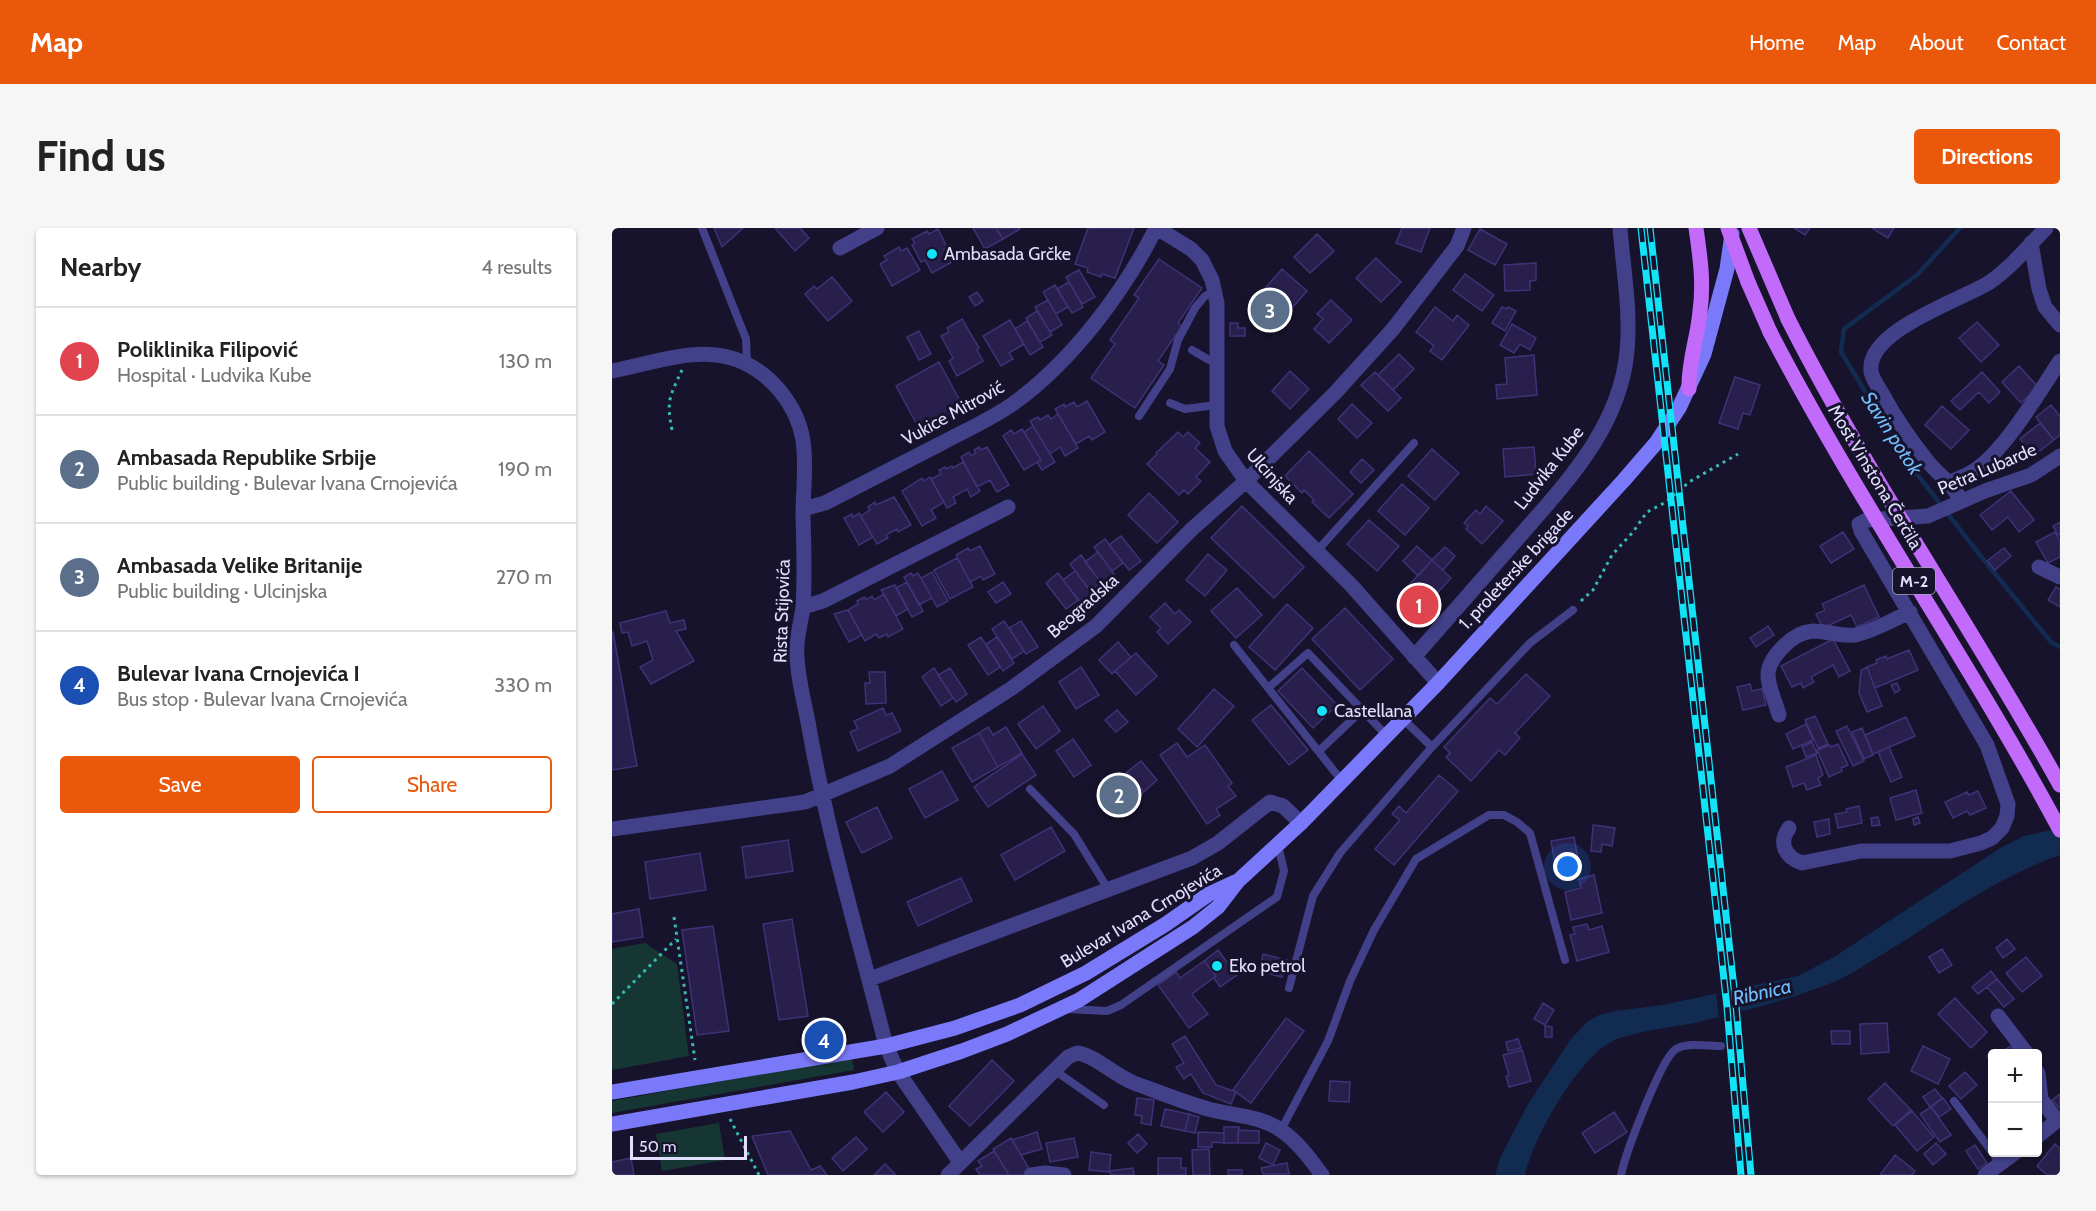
<!DOCTYPE html>
<meta charset="utf-8">
<style>
:root{--surface:#fff;--page:#f6f6f6;--text:#222;--muted:#767676;--line:#e0e0e0;--accent:#ea580c}
body{margin:0;font-family:Cabin,sans-serif;background:var(--page);color:var(--text)}
.controls{position:absolute;right:18px;bottom:18px;display:grid;overflow:hidden;border-radius:6px;box-shadow:0 2px 4px #0004}
.controls button{width:54px;height:54px;display:grid;place-items:center;padding:0;border:0;border-bottom:2px solid var(--line);background:var(--surface);color:var(--text);font:30px sans-serif}
.scale{position:absolute;left:18px;bottom:15px;width:117px;box-sizing:border-box;padding-left:6px;border:3px solid #e2dffe;border-top:0;font-size:16px;line-height:21px;white-space:nowrap;color:#e2dffe;-webkit-text-stroke:4px #17132c;paint-order:stroke}
.you{position:absolute;left:956px;top:639px;width:21px;height:21px;margin:-15px;border:4px solid #fff;border-radius:50%;background:#1a73e8;box-shadow:0 0 0 9px #1a73e833}
.badge{display:grid;place-items:center;width:39px;height:39px;border-radius:50%;background:var(--accent);color:#fff;font-size:20px;font-weight:700}
.pin{position:absolute;translate:-50% -50%;border:3px solid #fff;box-shadow:0 2px 6px #0006}
.list{margin:0;padding:0;list-style:none}
h2{display:flex;justify-content:space-between;align-items:center;height:78px;margin:0;padding:0 24px;font-size:26px}
h2 small{font-size:20px;font-weight:400;color:var(--muted)}
.list li{display:grid;grid-template-columns:39px 1fr auto;gap:18px;align-items:center;box-sizing:border-box;height:108px;padding:0 24px;border-top:2px solid var(--line)}
.list b{display:block;font-size:22px;white-space:nowrap}
.list p{margin:0;font-size:20px;white-space:nowrap;color:var(--muted)}
.list em{font-size:20px;font-style:normal;color:var(--muted)}
.actions{display:flex;gap:12px;padding:18px 24px}
.actions a{flex:1;padding:14px 0;border:2px solid var(--accent);border-radius:6px;text-align:center;font-size:21px;color:var(--accent)}
.actions .main{background:var(--accent);color:#fff}
.map{position:relative;flex:none;width:1448px;height:947px;overflow:hidden;border-radius:6px}
header{display:flex;align-items:center;gap:36px;box-sizing:border-box;height:84px;padding:0 30px;background:var(--accent);color:#fff}
header strong{font-size:28px}
nav{display:flex;gap:33px;margin-inline-start:auto;font-size:21px}
.intro{display:flex;align-items:center;justify-content:space-between;box-sizing:border-box;height:144px;padding:0 36px}
h1{margin:0;font-size:42px}
.button{padding:15px 27px;border-radius:6px;background:var(--accent);color:#fff;font-size:21px;font-weight:700}
main{display:flex;gap:36px;padding:0 36px}
aside{flex:1;background:var(--surface);border-radius:6px;box-shadow:0 2px 4px #0004}
.map>svg:first-child{display:block}
</style>
<header>
<strong>Map</strong>
<nav><a>Home</a><a>Map</a><a>About</a><a>Contact</a></nav>
</header>
<div class="intro"><h1>Find us</h1><a class="button">Directions</a></div>
<main>
<aside>
<h2>Nearby<small>4 results</small></h2>
<ul class="list">
<li><span class="badge" style="background:#e0444e">1</span><div><b>Poliklinika Filipović</b><p>Hospital · Ludvika Kube</p></div><em>130 m</em></li>
<li><span class="badge" style="background:#5c6f8a">2</span><div><b>Ambasada Republike Srbije</b><p>Public building · Bulevar Ivana Crnojevića</p></div><em>190 m</em></li>
<li><span class="badge" style="background:#5c6f8a">3</span><div><b>Ambasada Velike Britanije</b><p>Public building · Ulcinjska</p></div><em>270 m</em></li>
<li><span class="badge" style="background:#1a4fb4">4</span><div><b>Bulevar Ivana Crnojevića I</b><p>Bus stop · Bulevar Ivana Crnojevića</p></div><em>330 m</em></li>
</ul>
<div class="actions"><a class="main">Save</a><a>Share</a></div>
</aside>
<div class="map">
<svg width="1448" height="947" viewBox="0 0 1448 947">
<rect width="100%" height="100%" fill="#17132c"/>
<path fill="#163634" d="M33 715 65 736 77 828 0 842V721Z
M240 830 242 842 0 885V873Z
M107 895 113 932 50 943 44 906Z"/>
<path fill="#112b51" d="M1448 600V627C1435 631 1423 637 1410 643 1356 668 1309 704 1258 734 1246 741 1234 749 1222 754 1177 772 1129 784 1082 795 1058 800 1013 804 994 817 961 840 922 909 913 947H883L888 930 916 876 959 811 975 794 987 787 1003 783 1051 777 1186 748 1222 729 1390 619 1412 608Z"/>
<path fill="#17132c" d="M1126 758 1129 786 1107 791 1104 763Z"/>
<g fill="none" stroke-linecap="round" stroke-linejoin="round">
<path stroke="#112b51" stroke-width="4.5" d="M1348 0 1305 47 1232 101 1229 124 1298 237 1367 326 1439 414 1448 419"/>
</g>
<path fill="#281f4c" stroke="#3f3277" stroke-width="1.5" d="M102 0H131L110 19Z
M163 0H188L197 10 183 23Z
M361 0H384L391 11 373 21Z
M384 0H408V1L391 11Z
M476 0H522L503 50 490 46 489 49 475 44 476 40 463 36Z
M790 0H818L809 24 784 15Z
M1182 0H1198L1193 7Z
M1260 0H1282L1276 10Z
M326 1 335 19 332 21 340 34 320 45 313 32 309 34 300 17 303 15 300 11 315 3 317 6Z
M868 1 895 16 883 37 856 22Z
M705 6 722 23 698 45 682 29Z
M287 19 289 23 295 20 308 42 280 58 268 36 275 32 272 28Z
M764 30 789 54 769 74 744 50Z
M547 31 590 60 566 95 570 98 546 133 552 137 523 180 479 150 503 116 498 112 527 70 522 67Z
M924 35V52L918 53V62L893 63 892 37Z
M670 41 695 63 664 98 639 76Z
M467 42 483 69 470 76 454 49Z
M853 46 882 67 870 83 841 62Z
M220 49 240 73 216 93 193 66 202 58 205 61Z
M457 54 471 79 460 85 445 61Z
M443 57 456 79 444 86 431 64Z
M365 64 371 73 363 78 357 69Z
M436 72 450 97 438 104 423 79Z
M719 72 740 92 717 115 702 101 711 91 705 86Z
M823 79 841 93 845 87 857 97 830 132 818 123 822 118 804 104Z
M890 79 895 81 896 79 904 83 893 103 880 95Z
M425 83 440 107 428 114 414 90Z
M350 91 367 120 365 122 371 133 345 148 337 133 341 130 329 108 337 104 335 100Z
M398 92 412 116 397 125 401 131 389 138 371 108Z
M415 93 431 119 418 127 403 101Z
M1365 94 1387 117 1369 134 1347 110Z
M618 95H626V100H633V108H618Z
M900 96 924 110 918 122 908 116 902 125 888 117Z
M307 103 319 126 307 132 295 109Z
M787 126 802 141 781 162 766 147Z
M922 127 925 167 885 171 884 157 895 156 893 130Z
M327 134 352 180 309 204 284 158Z
M1407 138 1426 159 1409 175 1390 154Z
M678 143 697 161 678 181 660 163Z
M763 144 789 170 776 183 749 157Z
M1370 144 1388 164 1377 175 1367 164 1348 182 1339 173Z
M1123 149 1148 157 1138 187 1131 185 1126 201 1107 195Z
M475 173 493 204 480 212 477 208 464 216 443 181 452 176 453 179 462 174 465 179Z
M740 176 760 195 745 210 726 191Z
M1439 177 1448 188V207L1442 212 1424 189Z
M1330 178 1357 202 1339 221 1313 197Z
M446 186 466 220 453 228 448 219 438 226 418 193 426 189 428 192 436 187 439 191Z
M1428 195 1442 212 1421 228 1408 211Z
M421 198 443 234 430 242 425 234 429 232 412 204Z
M410 201 429 232 412 242 391 208 399 202 402 206Z
M566 204 571 209 576 204 588 215 583 220 598 234 584 249 589 253 576 266 572 262 567 267 535 236 545 226 544 225Z
M367 219 369 222 375 219 397 257 385 264 378 252 365 259 349 229 357 224 359 228 364 225 362 222Z
M922 219 924 246 893 249 891 221Z
M820 221 847 245 823 272 796 248Z
M697 223 741 266 717 290 700 274 702 272 692 262 690 265 673 248Z
M750 231 762 242 749 255 738 244Z
M351 234 368 263 359 269 355 261 341 269 344 275 335 280 319 251 329 246 327 242 333 239 334 241 340 238 341 240Z
M318 249 332 274 319 282 324 290 310 298 290 263 310 250 312 253Z
M790 256 817 280 793 307 766 283Z
M1399 263 1422 292 1407 304 1396 289 1380 302 1368 287Z
M537 265 566 294 545 315 516 287Z
M282 269 299 297 286 304 285 301 274 307 276 310 265 316 249 288 258 282 256 279 263 274 264 277Z
M630 278 692 339 662 370 599 310Z
M874 278 891 293 870 316 854 301 856 298 852 295 864 282 868 286Z
M247 285 261 309 247 317 232 290 240 286 241 289Z
M757 292 787 318 765 343 735 316Z
M1448 294V306L1446 307 1441 298Z
M1231 304 1242 321 1219 335 1208 318Z
M1443 304 1448 313V329L1436 335 1424 314Z
M509 308 529 333 517 342 497 317Z
M493 311 511 335 500 343 482 319Z
M368 318 383 346 371 352 369 348 358 354 344 327 356 320 358 323Z
M805 318 820 332 806 348 791 333Z
M833 319 843 328 831 342 820 332Z
M1392 320 1399 328 1383 342 1375 333Z
M486 324 504 349 492 358 473 334Z
M596 326 615 342 593 368 574 352Z
M469 327 489 355 478 363 458 336Z
M345 330 361 359 338 371 322 342Z
M820 332 839 350 807 385 788 367Z
M463 343 481 366 469 375 451 352Z
M320 344 336 373 325 379 309 350Z
M299 345 301 348 306 345 320 370 307 377 292 349Z
M446 345 466 372 454 381 434 355Z
M295 354 311 383 300 389 284 360Z
M391 354 399 366 384 375 376 364Z
M283 357 296 381 284 388 269 362Z
M1252 357 1267 389 1245 399 1239 387 1211 400 1204 386 1213 382 1210 376Z
M1444 359 1448 361V379L1436 372Z
M625 360 650 387 624 410 599 383Z
M272 366 291 401 276 409 275 406 267 410 264 406 253 413 236 382 246 376 245 373 253 369 254 372 260 368 262 372Z
M553 375 563 386 567 382 579 394 556 416 545 404 549 400 538 389Z
M675 376 701 400 663 442 637 419Z
M733 380 781 431 748 462 700 411Z
M236 382 250 407 237 414 222 386Z
M54 383 58 395 72 392 74 401 64 403 82 433 39 456 28 439 41 432 35 413 20 418 16 404 10 405 8 395Z
M392 393 412 423 400 431 380 401Z
M409 393 426 419 414 426 397 400Z
M1156 398 1162 407 1144 419 1138 410Z
M1 404 25 538 0 542V405Z
M369 409 388 439 376 447 356 417Z
M385 409 402 435 391 443 374 416Z
M1221 411 1238 443 1227 449 1221 437 1199 449 1202 454 1191 460 1189 455 1180 459 1169 438Z
M506 414 519 429 500 446 487 432Z
M1297 422 1306 442 1263 460 1255 439 1265 435 1264 432 1274 428 1275 431Z
M524 425 545 448 524 467 503 443Z
M469 439 487 467 464 481 447 454Z
M1255 439 1270 478 1255 484 1247 465 1249 442Z
M322 440 341 470 329 478 310 449Z
M338 440 355 466 344 474 326 447Z
M690 440 725 477 701 500 666 463Z
M257 444H273L274 475 254 476 253 455H258Z
M914 446 938 468 903 505 908 510 893 527 887 522 859 553 834 529 838 525 832 519 878 470 885 476Z
M1285 455 1288 462 1283 465 1279 457Z
M1138 456 1140 463 1150 461 1154 477 1131 482 1125 459Z
M602 461 622 478 585 519 566 501Z
M659 477 696 522 677 537 640 492Z
M431 478 448 503 424 521 406 496Z
M271 480 274 487 280 485 289 503 246 523 238 504 246 501 242 493Z
M505 482 516 494 504 504 493 492Z
M1203 488 1216 516 1206 520 1193 492Z
M1294 489 1303 508 1261 526 1253 507Z
M1194 496 1201 512 1181 521 1174 506Z
M1235 498 1252 533 1241 538 1224 503Z
M376 499 381 507 394 499 410 525 386 539 367 505Z
M1250 500 1261 527 1252 531 1240 504Z
M367 505 386 539 360 554 340 520Z
M461 511 479 537 462 549 444 523Z
M1200 514 1205 525 1194 529 1190 519Z
M565 515 575 529 593 517 620 555 616 558 624 568 604 581 608 587 595 596 548 527Z
M1226 516 1236 537 1229 540 1230 543 1217 549 1205 522 1218 517 1219 519Z
M1277 519 1290 549 1279 554 1266 524Z
M410 526 424 547 376 579 362 559Z
M1204 527 1211 547 1206 550 1209 557 1195 562 1192 555 1181 559 1174 539Z
M529 533 545 552 532 564 515 544Z
M330 543 346 572 313 590 297 561Z
M515 544 532 564 502 588 485 569Z
M827 547 846 563 782 637 763 621 788 592 780 586 787 578 794 585Z
M1304 562 1310 585 1284 592 1278 570Z
M1366 563 1374 580 1358 587 1355 583 1341 590 1333 574 1355 564 1357 567Z
M1247 578 1250 595 1226 600 1223 586 1235 584 1234 581Z
M265 579 280 610 250 625 234 594Z
M1266 589 1268 597 1260 598 1259 590Z
M1306 589 1308 595 1302 597 1301 591Z
M1217 591 1218 606 1205 609 1202 594Z
M981 597 1003 600 1000 618 990 616 989 624 979 623Z
M439 599 453 623 403 652 389 627Z
M962 609 968 642 945 646 939 613Z
M176 612 181 643 134 650 130 619Z
M88 625 94 662 38 671 33 634Z
M982 647 990 685 959 692 953 664 969 660 967 651Z
M349 650 360 673 306 698 295 674Z
M27 681 31 709 0 714V686Z
M180 691 196 788 167 792 151 696Z
M975 696 977 702 990 698 997 724 965 733 958 707 963 706 961 699Z
M101 698 117 803 85 807 70 702Z
M1395 711 1403 721 1391 730 1384 720Z
M1330 721 1340 737 1327 745 1317 729Z
M606 722 625 747 608 759 602 750 604 748 592 733Z
M651 726 675 732 670 749 647 743Z
M1414 729 1430 748 1410 764 1394 745Z
M592 733 604 748 580 766 596 786 577 800 546 757 564 744 568 750Z
M1379 743 1385 751 1366 766 1360 759Z
M1385 751 1402 771 1392 779 1375 759Z
M1343 770 1375 804 1359 820 1326 786Z
M931 775 942 782 933 797 922 791Z
M674 790 692 803 639 875 621 862Z
M1275 795 1277 824 1249 826 1248 796Z
M933 798 940 799V809H933Z
M1219 803H1238V816H1220Z
M573 808 604 857 624 864 619 876 591 865 579 846 572 851 564 839 572 835 560 816Z
M906 811 909 820 896 823 894 814Z
M1311 818 1338 831 1326 856 1299 843Z
M1399 818 1404 826H1386Z
M910 822 919 853 897 859 894 848 897 847 891 827Z
M1382 823 1384 826H1380V837L1375 828Z
M380 832 402 853 358 898 337 878Z
M1353 844 1365 857 1349 871 1337 858Z
M718 853 738 854 737 874 717 873Z
M1273 855 1299 882 1281 898 1256 871Z
M1323 861 1330 870 1318 879 1311 869Z
M274 864 292 884 271 904 252 884Z
M1448 866V879L1447 880 1440 872Z
M525 870 542 872 539 897 529 895 530 888 523 887Z
M1331 870 1339 881 1327 889 1319 879Z
M1319 879 1339 907 1328 914 1308 886Z
M553 881 577 886 573 903 549 898Z
M1300 883 1322 909 1305 923 1283 897Z
M1002 884 1015 904 983 925 970 905Z
M577 886 587 889 583 905 573 903Z
M612 899H627L626 915H612Z
M626 902 647 903V915H626Z
M178 903 199 942 208 938 215 947H156L140 908Z
M425 904 430 921 409 927 400 912Z
M586 904 612 905V915L600 914V919H586Z
M526 906 535 916 525 925 516 915Z
M244 909 255 921 231 943 220 930Z
M399 910 419 944 413 947H397L381 921Z
M462 910 466 929 438 934 434 915Z
M654 915 668 922 661 937 647 930Z
M1324 915 1334 926 1321 937 1312 926Z
M1443 916 1448 920V947H1435L1425 938Z
M1363 917 1375 935 1366 941 1354 923Z
M597 921 598 947H581L580 922Z
M382 923 397 947H368L364 941 370 938 366 933Z
M479 924 499 927 497 944 477 942Z
M1283 927 1303 943 1300 947H1268Z
M19 930 22 947H0V934Z
M546 930H569V940H574V947H546Z
M675 935 677 946H651L649 940Z
M273 936 284 947H262Z
M521 940 522 947H499L498 943Z
M616 942H630V947H616Z"/>
<g fill="none" stroke-linecap="round" stroke-linejoin="round">
<path stroke="#36bbb0" stroke-width="3" stroke-dasharray="3 4.5" stroke-linecap="butt" d="M60 202C54 172 58 168 70 142
M969 373 981 362 1000 327 1021 304 1035 284 1054 274 1077 254 1126 226
M62 689 83 832
M0 776 64 711
M118 891 147 947"/>
<path stroke="#414089" stroke-width="8" d="M90 0 134 111 135 135
M580 122 597 132H605
M558 175 573 181 604 177
M527 188 558 141 566 112 583 80 593 68 603 63
M705 323 802 215
M622 417 730 553
M656 460 696 425 775 508
M791 491 820 519
M707 523 750 482
M418 561 462 606 496 661
M677 760 701 668 728 625 820 519 918 415 961 382
M455 781 495 783 509 777 665 669 672 643 666 617
M442 842 492 877
M1342 873 1389 936
M669 902 716 813 738 753 762 702 804 631 877 587H892L905 594 918 605 953 732
M1009 947C1013 927 1049 830 1064 821 1076 814 1095 818 1109 818"/>
<path stroke="#414089" stroke-width="15" d="M545 0 579 21 590 32 600 52 605 75V198L613 223 634 253 739 357 826 455
M1419 15 1427 61 1433 79 1448 97
M228 20 265 0
M0 143C63 130 119 105 168 163 202 204 191 241 191 289 192 319 193 349 191 379 189 395 183 413 185 429 186 454 194 480 198 505 217 611 248 714 274 818L286 844 348 934
M1336 255C1343 252 1351 249 1358 245 1390 228 1427 164 1448 133
M1349 273C1342 257 1328 248 1317 235 1300 214 1284 191 1271 167 1267 160 1260 151 1259 143 1254 102 1352 71 1378 54 1399 39 1416 19 1434 0
M191 281 213 275C252 255 291 235 330 215 354 202 380 191 402 175 460 133 512 64 544 0
M1427 339 1448 349
M191 379 211 373 396 279
M802 429C835 391 868 354 901 316 950 259 1008 202 1015 123 1019 83 1011 40 1008 0
M1167 487C1158 455 1145 444 1173 417 1181 409 1190 404 1201 403 1215 403 1230 409 1243 407 1262 403 1280 392 1298 384
M1177 600C1166 615 1173 629 1190 635L1249 623H1338L1369 615 1380 610 1390 600 1395 588 1396 576 1375 517 1249 303 1247 296 1255 292 1316 288 1373 263 1419 247 1448 228
M0 601 193 574 278 538 400 460 484 398 580 301 634 253 723 165 781 101 845 18 852 0
M258 751 580 630 606 615 658 574 671 578 689 595
M1386 788 1415 826
M1426 845 1429 871 1445 893
M1426 908 1448 890
M336 947 456 829 465 825C483 827 503 848 522 855 547 864 573 875 600 882 624 888 650 888 670 903 686 914 699 932 710 947
M419 947 433 945 452 947
M1373 947 1404 924"/>
<path stroke="#7a79fa" stroke-width="15" d="M0 864 274 818 343 800 408 777 474 745 554 696 597 666 623 654
M0 896 241 854 286 844 350 823 395 806 467 772 581 699 606 679 626 653 689 595 826 455 1012 252 1044 215 1067 180 1092 126 1115 41 1120 6"/>
<path stroke="#c26afa" stroke-width="15" d="M1137 0 1176 91
M1136 54 1158 104
M1077 161C1076 134 1086 109 1088 83 1092 55 1088 28 1084 0"/>
<defs>
<path id="rail" d="M1029 0 1115 779 1129 947
M1038 0 1124 778 1139 947"/>
</defs>
<use href="#rail" stroke="#12e3f7" stroke-width="7"/>
<use href="#rail" stroke="#17132c" stroke-width="4.5" stroke-dasharray="14" stroke-linecap="butt"/>
<path stroke="#c26afa" stroke-width="15" d="M1116 0 1136 54
M1176 91C1257 251 1361 400 1448 557
M1158 104C1246 274 1357 432 1448 602"/>
</g>
<g fill="#12e3f7" stroke="#17132c" stroke-width="2">
<circle cx="320" cy="26" r="6"/>
<circle cx="710" cy="483" r="6"/>
<circle cx="605" cy="738" r="6"/>
</g>
<g text-anchor="middle" dominant-baseline="central" stroke-width="6" stroke-linejoin="round" paint-order="stroke">
<rect fill="#17132c" stroke="#a5a2bf" stroke-width="1.5" x="1281" y="340" width="42" height="26" rx="4.5"/>
<g font-size="16" font-weight="bold" fill="#e2dffe">
<text x="1302" y="353">M-2</text>
</g>
<g font-size="18" fill="#e2dffe" stroke="#17132c" text-anchor="start">
<text x="332" y="26">Ambasada Grčke</text>
<text x="722" y="483">Castellana</text>
<text x="617" y="738">Eko petrol</text>
</g>
<g font-size="18" fill="#e2dffe" stroke="#17132c">
<text transform="translate(341 185) rotate(-29)">Vukice Mitrović</text>
<text transform="translate(937 240) rotate(-52)">Ludvika Kube</text>
<text transform="translate(1375 241) rotate(-23)">Petra Lubarde</text>
<text transform="translate(660 248) rotate(48)">Ulcinjska</text>
<text transform="translate(1263 249) rotate(59)">Most Vinstona Čerčila</text>
<text transform="translate(904 341) rotate(-47)">1. proleterske brigade</text>
<text transform="translate(471 378) rotate(-41)">Beogradska</text>
<text transform="translate(170 383) rotate(-88)">Rista Stijovića</text>
<text transform="translate(529 688) rotate(-31)">Bulevar Ivana Crnojevića</text>
</g>
<g font-size="20" font-style="italic" fill="#71bdfa" stroke="#17132c">
<text transform="translate(1280 205) rotate(57)">Savin potok</text>
<text transform="translate(1150 764) rotate(-13)">Ribnica</text>
</g>
</g>
</svg>
<div class="controls">
<button>+</button>
<button>−</button>
</div>
<div class="scale">50 m</div>
<div class="you"></div>
<div class="pin badge" style="left:807px;top:377px;background:#e0444e">1</div>
<div class="pin badge" style="left:507px;top:567px;background:#5c6f8a">2</div>
<div class="pin badge" style="left:658px;top:82px;background:#5c6f8a">3</div>
<div class="pin badge" style="left:212px;top:812px;background:#1a4fb4">4</div>
</div>
</main>
